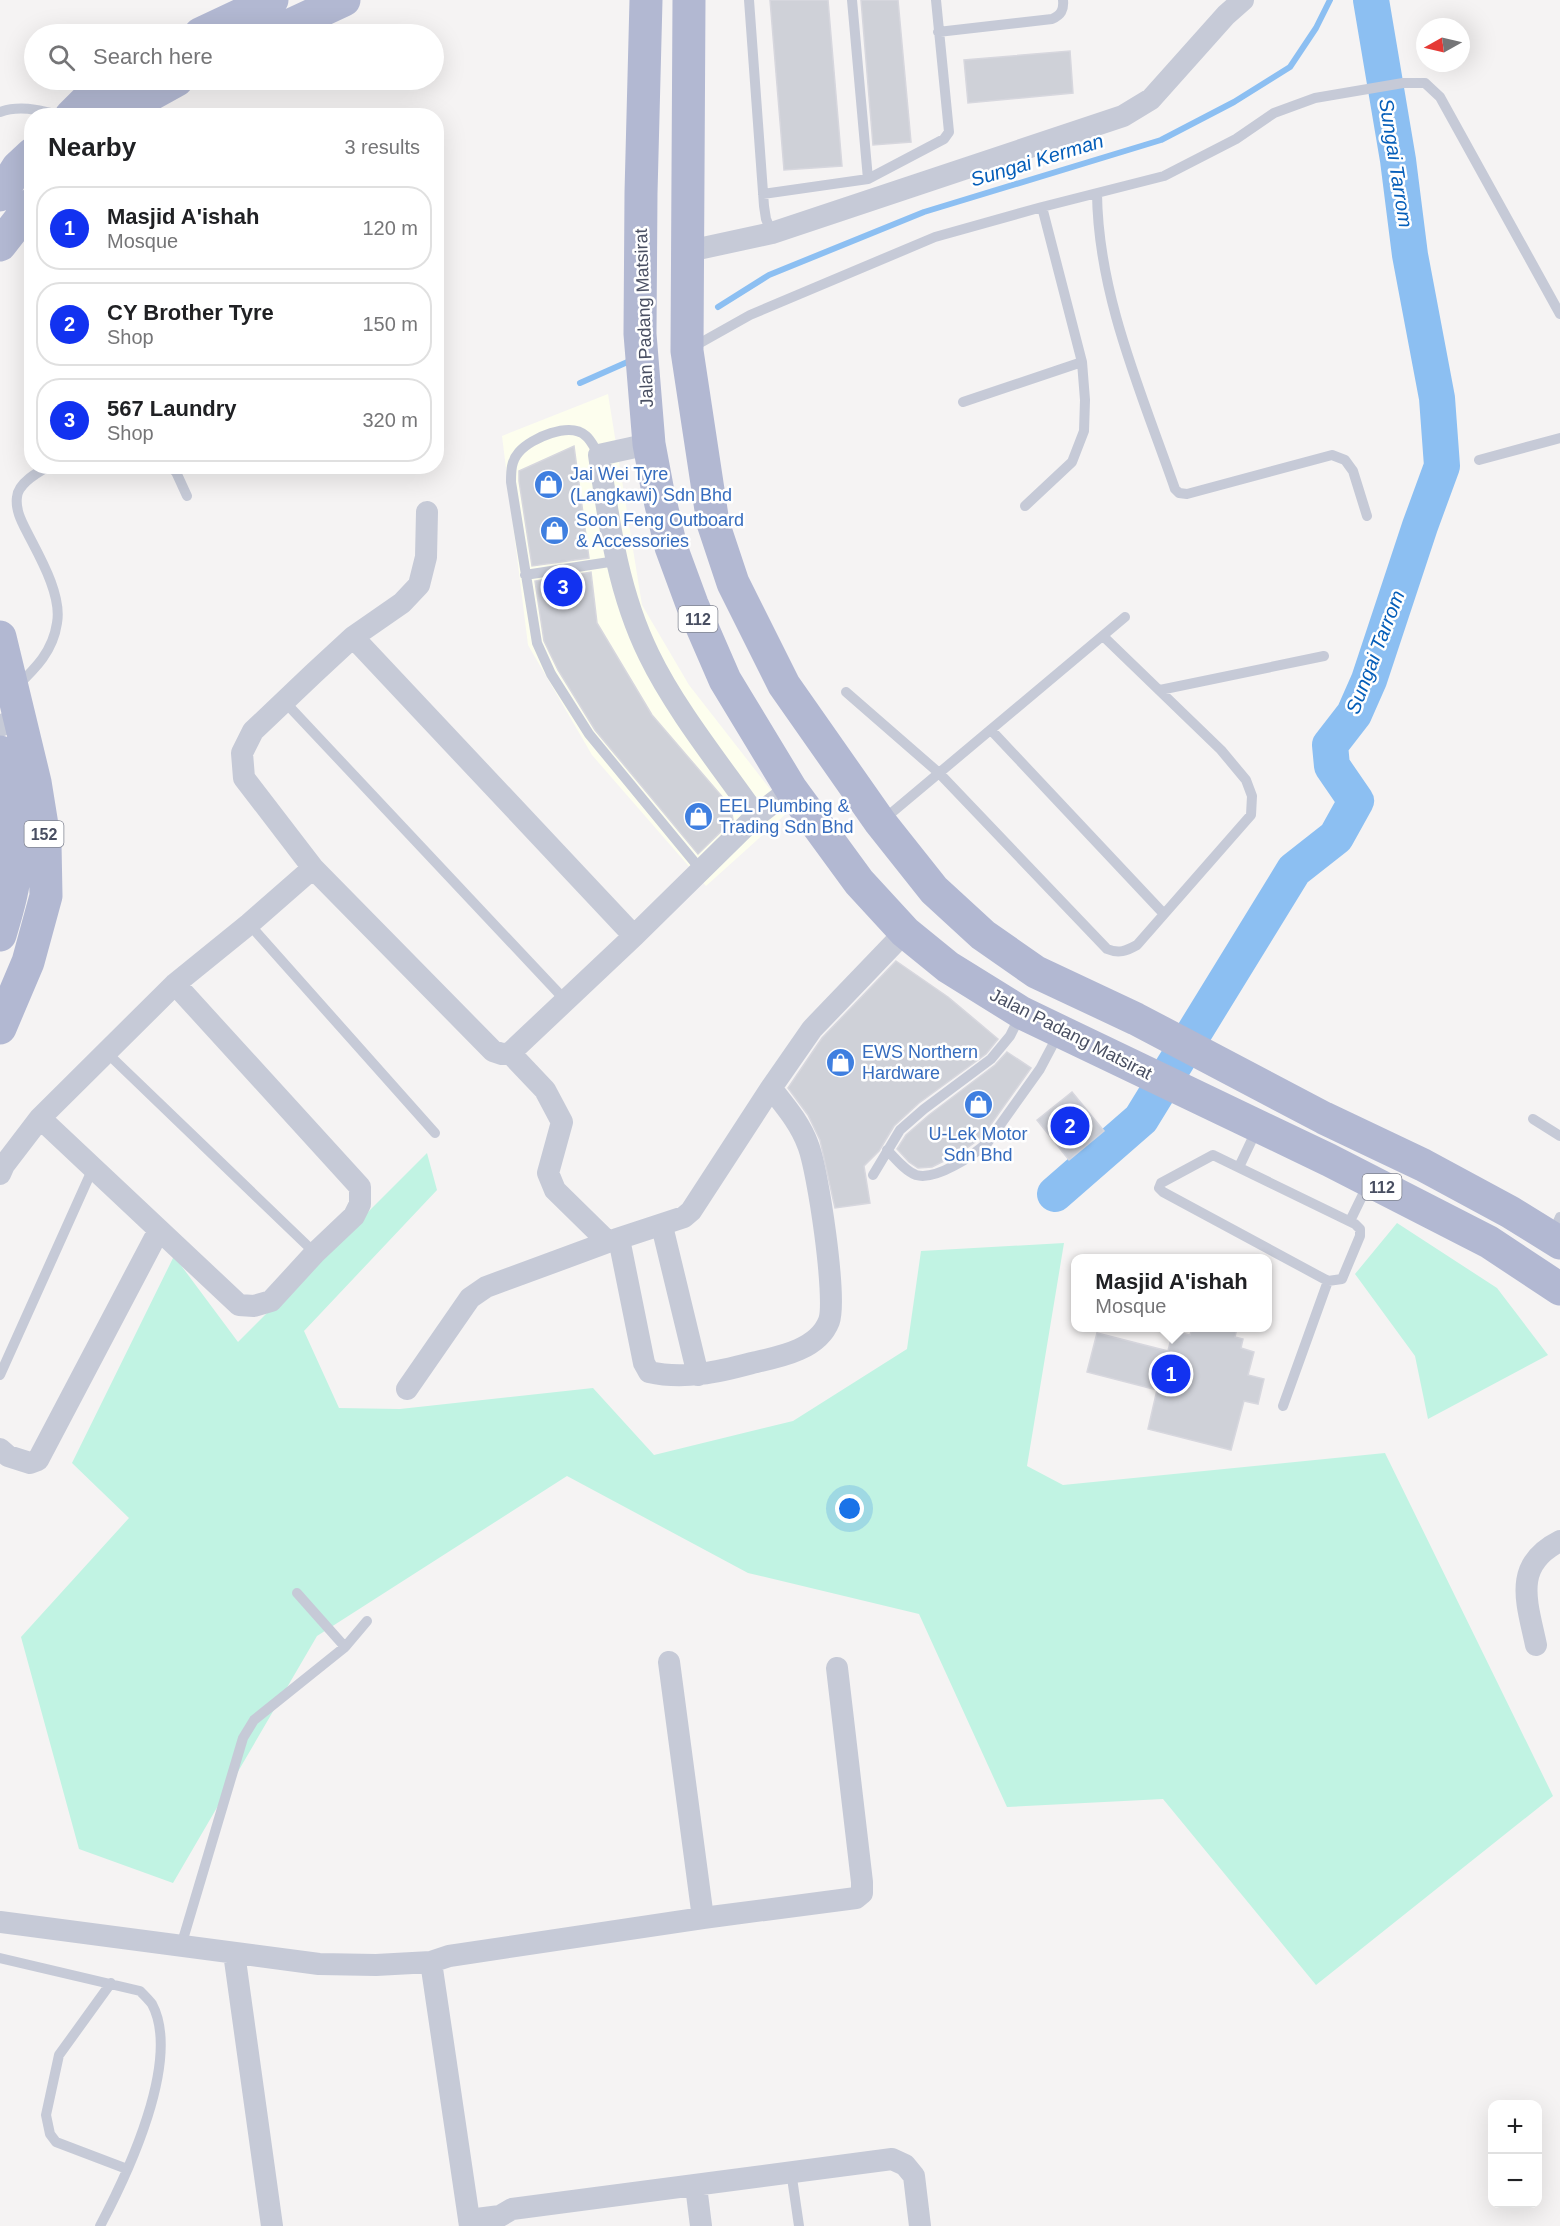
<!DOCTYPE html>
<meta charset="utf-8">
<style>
:root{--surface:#fff;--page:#f2f2f2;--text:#202124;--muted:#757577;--line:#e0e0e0;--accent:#1232f0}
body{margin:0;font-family:Helvetica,sans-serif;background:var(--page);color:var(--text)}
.controls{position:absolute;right:18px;bottom:18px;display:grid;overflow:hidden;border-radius:12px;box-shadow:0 6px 24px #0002}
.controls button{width:54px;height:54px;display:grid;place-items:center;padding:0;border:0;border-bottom:2px solid var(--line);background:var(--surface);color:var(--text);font:30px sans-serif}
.compass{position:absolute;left:1416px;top:18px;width:54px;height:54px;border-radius:50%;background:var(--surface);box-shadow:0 6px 24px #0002;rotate:262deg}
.you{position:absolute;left:850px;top:1509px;width:21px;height:21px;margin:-15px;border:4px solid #fff;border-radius:50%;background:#1a73e8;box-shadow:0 0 0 9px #1a73e833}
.badge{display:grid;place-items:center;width:39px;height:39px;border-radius:50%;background:var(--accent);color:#fff;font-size:20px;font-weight:700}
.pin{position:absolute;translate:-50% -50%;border:3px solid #fff;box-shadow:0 2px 6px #0006}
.popup{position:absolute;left:1071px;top:1254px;width:201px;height:78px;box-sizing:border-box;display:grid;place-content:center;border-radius:12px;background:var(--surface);filter:drop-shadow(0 2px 4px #0005);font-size:20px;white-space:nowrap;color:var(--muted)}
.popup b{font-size:22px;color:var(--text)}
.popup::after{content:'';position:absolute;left:50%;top:100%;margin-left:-12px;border:12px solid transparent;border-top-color:var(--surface)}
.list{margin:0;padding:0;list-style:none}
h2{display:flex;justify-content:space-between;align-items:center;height:78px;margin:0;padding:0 24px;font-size:26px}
h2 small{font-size:20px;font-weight:400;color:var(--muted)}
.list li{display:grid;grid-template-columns:39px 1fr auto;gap:18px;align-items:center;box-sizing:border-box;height:84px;margin:0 12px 12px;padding:0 12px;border:2px solid var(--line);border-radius:24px}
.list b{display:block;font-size:22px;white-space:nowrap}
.list p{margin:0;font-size:20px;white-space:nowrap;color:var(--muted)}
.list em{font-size:20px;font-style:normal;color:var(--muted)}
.icon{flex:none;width:33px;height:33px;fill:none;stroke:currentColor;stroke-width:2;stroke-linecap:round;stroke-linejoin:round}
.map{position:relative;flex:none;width:1560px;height:2226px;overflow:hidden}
.search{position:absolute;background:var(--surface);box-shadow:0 6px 24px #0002;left:24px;top:24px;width:420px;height:66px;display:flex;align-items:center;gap:15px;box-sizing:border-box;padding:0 21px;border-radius:33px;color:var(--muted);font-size:22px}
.panel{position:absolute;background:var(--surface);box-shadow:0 6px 24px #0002;left:24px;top:108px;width:420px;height:366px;border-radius:24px}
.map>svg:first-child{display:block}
</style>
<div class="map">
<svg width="1560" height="2226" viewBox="0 0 1560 2226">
<rect width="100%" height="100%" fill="#f5f3f3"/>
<path fill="#fdfeee" d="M608 394 642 605 689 685 788 812 706 886 592 755 528 645 502 436Z"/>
<path fill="#c1f3e3" d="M427 1153 437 1190 304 1331 339 1408 400 1409 593 1388 654 1455 793 1421 907 1349 921 1251 1064 1243 1027 1466 1063 1485 1385 1453 1553 1796 1316 1985 1163 1799 1007 1807 919 1614 748 1573 567 1476 317 1636 173 1883 79 1849 21 1637 129 1518 72 1463 174 1256 238 1342Z
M1397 1223 1497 1288 1548 1355 1428 1419 1415 1356 1355 1274Z"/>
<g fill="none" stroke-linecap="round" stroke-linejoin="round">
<path stroke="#8cbff2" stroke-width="6" d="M718 307 769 275 924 212 1161 140 1234 102 1290 67 1316 28 1330 0
M580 383 632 360"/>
<path stroke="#8cbff2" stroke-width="36" d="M1055 1194 1141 1119 1294 870 1336 837 1356 801 1332 766 1330 745 1354 714 1369 680 1420 526 1442 466 1437 398 1410 255 1398 160 1371 0"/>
</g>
<path fill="#cfd1d8" stroke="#d7d7de" stroke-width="1.5" d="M770 0H828L842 166 784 170Z
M861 0H898L911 142 873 145Z
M1070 51 1073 93 968 103 964 60Z
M574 446 589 558 532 566 519 481V471Z
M591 572 597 623 652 715 731 807 733 820 698 854 595 730 558 670 544 641 535 581Z
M896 961 948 997 998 1039 986 1054 919 1103 894 1126 879 1151 864 1166 870 1203 835 1208 820 1140 808 1115 788 1088 822 1038Z
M1007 1052 1031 1068 982 1137 960 1153 932 1167 918 1168 909 1162 897 1149 906 1135 929 1115 995 1065Z
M1072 1092 1104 1131 1069 1160 1037 1120Z
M1192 1328H1237L1235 1337 1243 1339 1241 1348 1254 1352 1248 1375 1264 1379 1258 1404 1244 1401 1231 1450 1148 1429 1157 1390 1087 1372 1097 1333 1168 1351 1173 1331 1190 1335Z"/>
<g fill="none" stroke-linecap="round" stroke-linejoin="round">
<path stroke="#c6cad7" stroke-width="10" d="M749 0 764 206 766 219 772 233
M852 0 868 179
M938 32 1052 19C1061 15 1064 10 1063 0
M0 112C21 104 42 111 63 116
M1097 193C1098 296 1142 394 1175 489L1179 493 1187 494 1332 455 1345 460 1353 471 1367 516
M763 194 868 179 944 139 949 132 936 0
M693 347 750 315 935 237 1042 207 1164 176 1236 139 1274 113 1315 98 1403 83H1425L1440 97 1560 314
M963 402 1082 362
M599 455C595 449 591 440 586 436 570 421 531 438 519 452 511 461 511 471 511 482L537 643 551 674 589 734 701 870
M1479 460 1560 438
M169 466 176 472 187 496
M1025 506 1072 462 1084 431 1085 400 1082 362 1042 207
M525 575 616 561
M16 687C36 668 53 651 57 623 62 596 41 559 29 536 23 524 15 511 17 497 18 483 38 472 49 466
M1160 690 1324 656
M846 692 939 773 1107 949C1119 954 1126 951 1137 945L1251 815 1252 796 1246 780 1221 750 1103 636
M284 701 566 1001
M991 730 1164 914
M883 820 1125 617
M249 924 435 1133
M106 1052 315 1253
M1533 1119 1560 1136
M887 1150C895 1158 905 1171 916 1175 936 1181 974 1155 988 1142L1040 1069 1058 1035
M1213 1155 1355 1224 1360 1229V1236L1342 1279 1328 1281 1163 1192 1159 1188 1161 1183Z
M1239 1167 1257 1129
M873 1175 900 1130 924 1109 991 1059 1010 1036 1020 1016
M1350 1221 1368 1184
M1552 1235 1560 1217
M0 1375 93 1168
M1283 1406 1328 1281
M297 1593 345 1647
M181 1946 243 1738 254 1720 345 1647 367 1621
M0 1958 140 1991C144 1995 149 2000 152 2004 182 2060 127 2175 100 2226
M111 1983 59 2055 46 2115 50 2134 56 2142 127 2169
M791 2171 799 2226"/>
<path stroke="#c6cad7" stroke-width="22" d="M689 251 772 233 1123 116 1151 99 1226 15 1243 0
M649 444 599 455C609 524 618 592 649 655 675 709 721 766 756 816L791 789
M353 637 634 936
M0 726 20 717
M313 868 244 778 242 753 253 731 313 674 353 637 402 603 419 585 426 557 427 512
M510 1053 545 1090 562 1122 548 1173 555 1190 608 1242
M40 1118 239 1305 254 1306 271 1301 315 1253 354 1216 360 1204V1187L175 984
M0 1174 4 1165 40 1118 175 984 249 924 313 868 493 1051 502 1054 510 1053 634 936 756 816
M662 1226 698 1375
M619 1239 644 1363 649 1372C684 1380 718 1372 752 1363 779 1357 818 1350 829 1321 837 1299 818 1170 808 1145 800 1123 785 1106 771 1088
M407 1389 470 1298 486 1287 608 1242 684 1217 691 1211 771 1088 812 1029 905 932
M0 1449 8 1456 30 1463 38 1460 159 1230
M1536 1645C1527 1602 1512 1565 1560 1541
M703 1918 856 1898 862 1893V1882L837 1668
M0 1922 319 1964 376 1965 431 1962 449 1956 703 1918 669 1662
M234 1953 272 2226
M431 1962 470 2226
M696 2186 701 2226
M469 2220 500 2216 512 2209 892 2159 905 2165 914 2176 920 2226"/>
<path stroke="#b2b8d2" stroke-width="33" d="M646 0 641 193 640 334 649 444 658 492 671 547 692 604 725 680 791 789 859 882 905 932 948 967 1022 1013 1329 1160 1489 1242 1560 1289
M689 0 687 351 713 523 733 583 784 685 880 822 934 890 983 935 1036 972 1136 1019 1324 1118 1423 1165 1510 1212 1560 1243
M200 34 272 0
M271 34 344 0
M71 116 92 95 115 80
M112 116 177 80
M0 195 18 167 32 154
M0 245 32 204
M0 637 35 782 45 844 46 896 28 962 0 1028
M0 752C8 788 18 825 16 863 14 888 7 911 0 935"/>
</g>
<defs>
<symbol id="shop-disc" viewBox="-11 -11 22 22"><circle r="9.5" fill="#3f7fe0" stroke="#fff"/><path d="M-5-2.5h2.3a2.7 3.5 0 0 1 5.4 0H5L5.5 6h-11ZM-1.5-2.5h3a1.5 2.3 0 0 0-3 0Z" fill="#fff"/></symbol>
</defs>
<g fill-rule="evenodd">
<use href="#shop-disc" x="532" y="468" width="33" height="33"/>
<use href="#shop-disc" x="538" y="514" width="33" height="33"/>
<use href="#shop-disc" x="682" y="800" width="33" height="33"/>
<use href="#shop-disc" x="824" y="1046" width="33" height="33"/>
<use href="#shop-disc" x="962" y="1088" width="33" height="33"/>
</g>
<g text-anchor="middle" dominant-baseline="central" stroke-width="5" stroke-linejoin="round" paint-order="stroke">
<g fill="#fff" stroke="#808491" stroke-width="1.5">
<rect x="678.5" y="606" width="39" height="26" rx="4.5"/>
<rect x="24.5" y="821" width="39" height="26" rx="4.5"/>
<rect x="1362.5" y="1174" width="39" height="26" rx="4.5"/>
</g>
<g font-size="16" font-weight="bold" fill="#494f62">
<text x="698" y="619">112</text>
<text x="44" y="834">152</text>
<text x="1382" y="1187">112</text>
</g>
<g font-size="18" fill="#494f62" stroke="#fff">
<text transform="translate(644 318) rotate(-92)">Jalan Padang Matsirat</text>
<text transform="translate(1071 1034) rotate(27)">Jalan Padang Matsirat</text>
</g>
<g font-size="18" fill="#366cbe" stroke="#fff" text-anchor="start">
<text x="570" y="474">Jai Wei Tyre<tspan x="570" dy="21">(Langkawi) Sdn Bhd</tspan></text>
<text x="576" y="520">Soon Feng Outboard<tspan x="576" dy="21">&amp; Accessories</tspan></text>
<text x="719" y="806">EEL Plumbing &amp;<tspan x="719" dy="21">Trading Sdn Bhd</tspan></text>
<text x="862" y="1052">EWS Northern<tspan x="862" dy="21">Hardware</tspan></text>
<text x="978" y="1134" text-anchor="middle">U-Lek Motor<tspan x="978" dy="21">Sdn Bhd</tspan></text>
</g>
<g font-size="20" font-style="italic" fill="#055eb9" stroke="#fff">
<text transform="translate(1037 160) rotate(-17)">Sungai Kerman</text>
<text transform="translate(1396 163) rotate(81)">Sungai Tarrom</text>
<text transform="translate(1375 652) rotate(-69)">Sungai Tarrom</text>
</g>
</g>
</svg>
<div class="controls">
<button>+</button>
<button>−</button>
</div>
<svg class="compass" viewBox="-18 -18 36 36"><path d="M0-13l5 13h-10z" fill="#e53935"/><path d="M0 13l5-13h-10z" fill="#757577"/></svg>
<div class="you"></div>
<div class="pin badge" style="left:1171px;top:1374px">1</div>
<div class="popup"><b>Masjid A'ishah</b>Mosque</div>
<div class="pin badge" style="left:1070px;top:1126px">2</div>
<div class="pin badge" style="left:563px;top:587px">3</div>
<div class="search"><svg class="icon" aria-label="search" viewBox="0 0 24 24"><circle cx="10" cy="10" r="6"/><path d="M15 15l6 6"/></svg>Search here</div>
<section class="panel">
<h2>Nearby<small>3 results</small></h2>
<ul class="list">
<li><span class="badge">1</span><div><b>Masjid A'ishah</b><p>Mosque</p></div><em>120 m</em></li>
<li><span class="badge">2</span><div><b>CY Brother Tyre</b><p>Shop</p></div><em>150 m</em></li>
<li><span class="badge">3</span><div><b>567 Laundry</b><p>Shop</p></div><em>320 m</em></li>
</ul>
</section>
</div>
